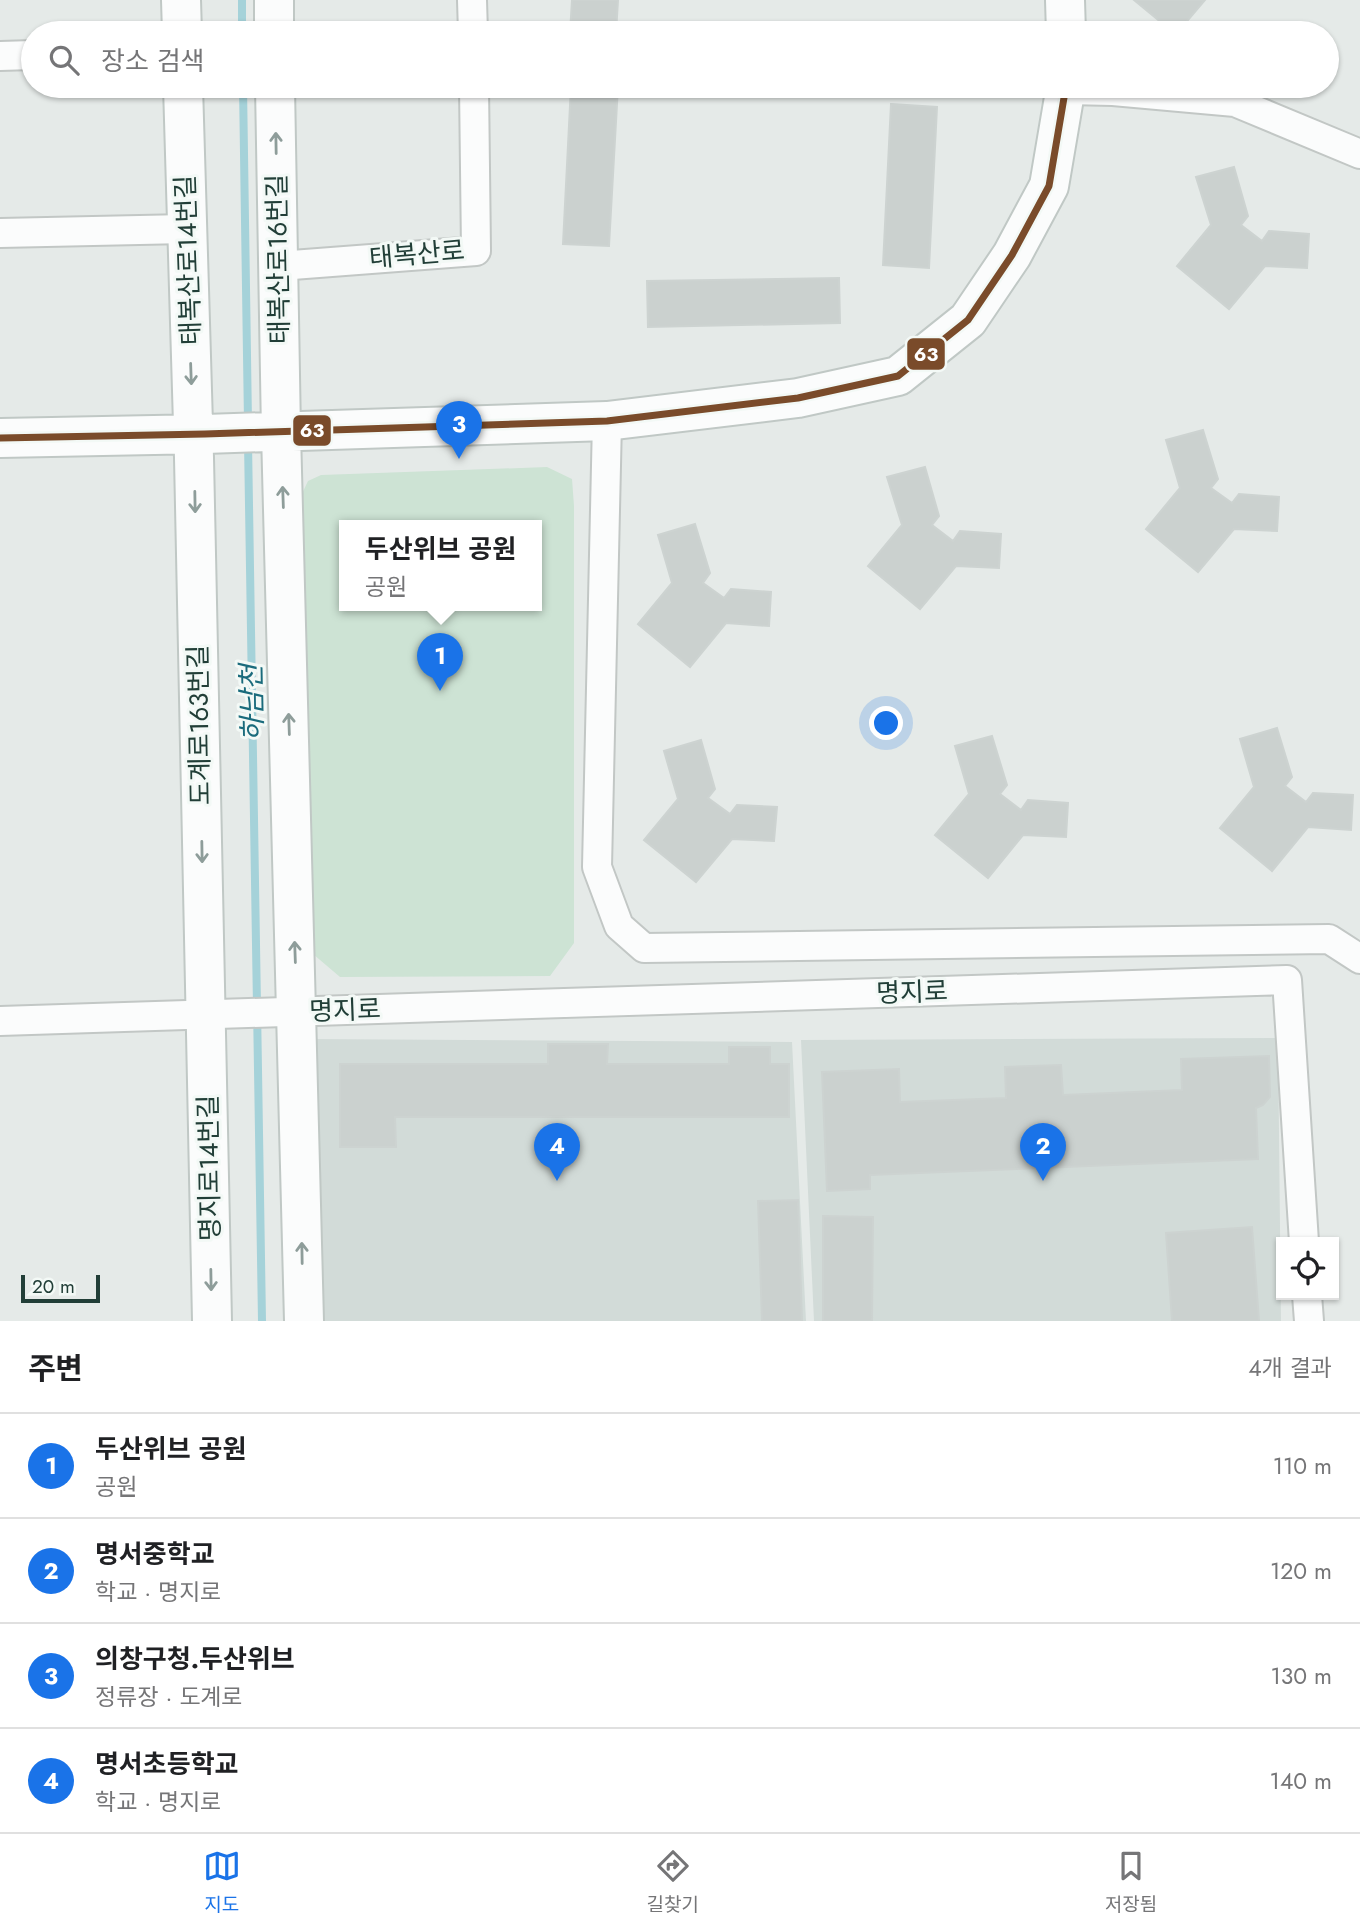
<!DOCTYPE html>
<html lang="ko">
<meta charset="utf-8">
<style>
:root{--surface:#fff;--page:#f2f2f2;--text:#202124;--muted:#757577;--line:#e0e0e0;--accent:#1a73e8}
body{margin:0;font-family:Jost,"Noto Sans KR",sans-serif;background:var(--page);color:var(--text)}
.controls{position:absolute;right:21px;bottom:21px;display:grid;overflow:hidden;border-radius:0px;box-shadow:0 2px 5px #0004}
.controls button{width:63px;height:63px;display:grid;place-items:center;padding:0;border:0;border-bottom:2px solid var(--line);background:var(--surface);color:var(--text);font:35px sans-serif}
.scale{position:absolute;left:21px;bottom:18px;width:79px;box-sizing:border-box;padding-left:7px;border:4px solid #213e37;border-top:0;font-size:19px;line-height:24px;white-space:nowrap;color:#213e37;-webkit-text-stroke:5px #f3f9f6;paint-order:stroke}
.you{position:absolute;left:887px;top:724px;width:24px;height:24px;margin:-18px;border:5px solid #fff;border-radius:50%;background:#1a73e8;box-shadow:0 0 0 10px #1a73e833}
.badge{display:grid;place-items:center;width:46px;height:46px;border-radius:50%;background:var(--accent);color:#fff;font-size:23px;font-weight:700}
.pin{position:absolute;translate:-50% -58px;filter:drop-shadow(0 2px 4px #0008)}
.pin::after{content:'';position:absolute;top:37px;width:24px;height:21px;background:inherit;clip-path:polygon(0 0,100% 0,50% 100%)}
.popup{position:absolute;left:339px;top:520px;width:203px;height:91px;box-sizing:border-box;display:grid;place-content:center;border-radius:0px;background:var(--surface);filter:drop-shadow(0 2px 5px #0005);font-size:23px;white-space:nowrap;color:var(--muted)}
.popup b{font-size:26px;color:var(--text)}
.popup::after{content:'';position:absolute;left:50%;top:100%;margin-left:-14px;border:14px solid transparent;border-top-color:var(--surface)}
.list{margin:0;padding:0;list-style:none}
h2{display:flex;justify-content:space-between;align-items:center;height:91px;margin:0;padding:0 28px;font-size:30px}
h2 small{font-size:23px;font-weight:400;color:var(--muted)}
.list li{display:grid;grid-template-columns:46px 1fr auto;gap:21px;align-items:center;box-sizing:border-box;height:105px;padding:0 28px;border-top:2px solid var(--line)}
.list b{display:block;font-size:26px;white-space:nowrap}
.list p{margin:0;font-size:23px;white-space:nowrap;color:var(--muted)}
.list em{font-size:23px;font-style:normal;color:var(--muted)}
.icon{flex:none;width:38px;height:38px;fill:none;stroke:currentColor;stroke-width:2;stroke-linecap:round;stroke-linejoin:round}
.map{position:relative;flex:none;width:1360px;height:1321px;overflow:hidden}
.search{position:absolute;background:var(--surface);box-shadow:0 2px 5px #0004;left:21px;right:21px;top:21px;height:77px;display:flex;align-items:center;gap:18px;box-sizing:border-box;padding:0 24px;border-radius:38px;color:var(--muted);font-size:26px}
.sheet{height:511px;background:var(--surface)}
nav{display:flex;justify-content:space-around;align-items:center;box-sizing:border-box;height:98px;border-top:2px solid var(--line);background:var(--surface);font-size:19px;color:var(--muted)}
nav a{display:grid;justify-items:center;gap:4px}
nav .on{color:var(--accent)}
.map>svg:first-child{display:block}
</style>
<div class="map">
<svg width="1360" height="1321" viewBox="0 0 1360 1321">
<rect width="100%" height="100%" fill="#e5eae8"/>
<path fill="#d2dbd8" d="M1278 1038 1281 1321H814L801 1040Z
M307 1039 792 1042 806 1321H322Z"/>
<path fill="#cde3d4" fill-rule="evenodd" d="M547 467 572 479 574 506V943L550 976 340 977 313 954 299 500 308 481 321 475ZM344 525H536V605H344Z"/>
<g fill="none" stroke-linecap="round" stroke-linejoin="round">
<path stroke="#a5d2d9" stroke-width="8" d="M242 0V33
M243 86 248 422
M248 442 262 1321"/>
</g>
<path fill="#cbd1cf" stroke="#cdd3d1" stroke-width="2" d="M572 0H618L616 33H570Z
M1134 0H1205L1177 33H1174Z
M571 86H618L609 246 563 244Z
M891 104 937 107 929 268 883 265Z
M1234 167 1248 216 1241 225 1262 241 1269 231 1309 234 1307 268 1265 266 1229 309 1177 266 1211 225 1196 177Z
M839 278 840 323 648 327 647 281Z
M1203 430 1218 479 1211 488 1232 503 1239 494 1279 497 1277 531 1234 529 1198 572 1146 529 1180 488 1166 440Z
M925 467 939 516 932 525 953 541 960 531 1001 534 999 568 956 566 920 609 868 566 902 525 887 477Z
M695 524 710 573 703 583 724 598 731 589 771 592 769 626 726 623 690 667 638 624 672 583 658 535Z
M1277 728 1292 777 1285 786 1306 802 1313 793 1353 795 1351 830 1308 827 1272 871 1220 828 1254 787 1240 739Z
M992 736 1007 785 1000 794 1021 810 1028 800 1068 803 1066 837 1023 835 988 878 935 835 969 794 955 746Z
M701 740 715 789 708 798 730 814 737 805 777 807 774 841 732 839 696 882 644 840 678 799 664 751Z
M548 1044H608L607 1064H729V1047H770V1064H789V1117H395L396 1147H340V1064H548Z
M1269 1056 1270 1097 1263 1105 1256 1108 1258 1159 870 1175V1189L827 1191 822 1072 899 1069 900 1102 1006 1098 1005 1067 1061 1065 1063 1095 1182 1090 1181 1059Z
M798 1200 802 1321H762L758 1201Z
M823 1216 873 1217 872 1321H823Z
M1252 1227 1259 1321H1172L1166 1233Z"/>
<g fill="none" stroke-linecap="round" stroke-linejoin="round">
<defs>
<path id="street" d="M472 0 473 33
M0 56 33 55
M1067 90 1113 91 1235 102 1360 154
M0 233 186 229
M279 266 476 251 474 86
M607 421 597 867 619 926 644 948 1329 939 1360 959
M0 1021 1287 980 1304 1242
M1307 1295 1309 1321"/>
<path id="secondary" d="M181 0 182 33
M274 0V33
M1065 0 1066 33
M183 86 194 458 212 1321
M275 86 281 432 304 1321
M0 438 205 434 607 421 798 398 898 376 968 320 1012 255 1049 186 1066 86"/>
</defs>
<use href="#street" stroke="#c2c7c5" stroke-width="32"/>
<use href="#secondary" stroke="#c0c8c5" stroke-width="42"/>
<use href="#street" stroke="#fbfcfc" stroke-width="28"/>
<use href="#secondary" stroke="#fbfcfc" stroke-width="38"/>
<defs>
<path id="bus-1" d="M0 438 205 434 607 421 798 398 898 376 968 320 1012 255 1049 186 1066 86"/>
</defs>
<use href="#bus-1" stroke="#f3f9f6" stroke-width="12"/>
<use href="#bus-1" stroke="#7a4b2a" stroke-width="7"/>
</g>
<defs><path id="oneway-shaft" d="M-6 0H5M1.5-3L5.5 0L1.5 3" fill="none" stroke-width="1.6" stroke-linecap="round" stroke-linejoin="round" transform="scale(1.75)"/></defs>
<g stroke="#8e9d9a">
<use href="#oneway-shaft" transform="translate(276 143) rotate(-91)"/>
<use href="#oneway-shaft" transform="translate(191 374) rotate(88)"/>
<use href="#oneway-shaft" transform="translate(283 497) rotate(-92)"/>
<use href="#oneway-shaft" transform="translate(195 502) rotate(89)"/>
<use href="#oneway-shaft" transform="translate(289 724) rotate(-92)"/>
<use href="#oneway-shaft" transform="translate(202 852) rotate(89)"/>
<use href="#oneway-shaft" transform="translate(295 952) rotate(-92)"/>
<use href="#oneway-shaft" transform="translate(302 1253) rotate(-91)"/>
<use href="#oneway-shaft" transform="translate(211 1280) rotate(89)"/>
</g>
<g text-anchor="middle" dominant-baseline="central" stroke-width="6" stroke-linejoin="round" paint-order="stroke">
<g font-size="26" fill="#213e37" stroke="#f3f9f6">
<text transform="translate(417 254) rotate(-5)">태복산로</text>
<text transform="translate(278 259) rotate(-91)">태복산로16번길</text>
<text transform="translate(188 260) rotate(-92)">태복산로14번길</text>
<text transform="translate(199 725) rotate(-91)">도계로163번길</text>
<text transform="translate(912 992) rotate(-2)">명지로</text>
<text transform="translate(345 1010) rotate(-2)">명지로</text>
<text transform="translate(209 1168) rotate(-91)">명지로14번길</text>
</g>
<g font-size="28" font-style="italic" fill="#1a6b7c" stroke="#f3f9f6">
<text transform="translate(252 703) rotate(-91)">하남천</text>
</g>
</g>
<g stroke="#f3f9f6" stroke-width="2.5">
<rect x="906" y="337" width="40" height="34" rx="7" fill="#7a4b2a"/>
<rect x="292" y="414" width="40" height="33" rx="7" fill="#7a4b2a"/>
</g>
<g font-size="19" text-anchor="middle" font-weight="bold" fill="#fff">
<text x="926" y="361">63</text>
<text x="312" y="437">63</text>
</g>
</svg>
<div class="controls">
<button><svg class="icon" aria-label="locate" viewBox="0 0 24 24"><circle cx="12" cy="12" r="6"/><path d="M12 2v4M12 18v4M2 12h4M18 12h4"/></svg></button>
</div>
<div class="scale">20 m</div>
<div class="you"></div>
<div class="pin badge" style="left:440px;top:691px">1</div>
<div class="popup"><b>두산위브 공원</b>공원</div>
<div class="pin badge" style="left:1043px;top:1181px">2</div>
<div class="pin badge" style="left:459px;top:459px">3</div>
<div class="pin badge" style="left:557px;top:1181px">4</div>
<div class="search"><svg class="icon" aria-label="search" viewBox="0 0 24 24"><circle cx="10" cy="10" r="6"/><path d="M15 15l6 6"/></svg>장소 검색</div>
</div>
<section class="sheet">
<h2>주변<small>4개 결과</small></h2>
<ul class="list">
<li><span class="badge">1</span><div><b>두산위브 공원</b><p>공원</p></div><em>110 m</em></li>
<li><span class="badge">2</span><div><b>명서중학교</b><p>학교 · 명지로</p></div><em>120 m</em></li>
<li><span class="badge">3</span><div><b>의창구청.두산위브</b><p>정류장 · 도계로</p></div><em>130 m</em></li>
<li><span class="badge">4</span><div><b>명서초등학교</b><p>학교 · 명지로</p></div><em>140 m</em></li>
</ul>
</section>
<nav>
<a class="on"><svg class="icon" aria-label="map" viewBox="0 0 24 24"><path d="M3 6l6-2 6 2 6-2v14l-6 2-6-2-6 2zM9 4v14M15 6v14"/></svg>지도</a>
<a><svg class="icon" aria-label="directions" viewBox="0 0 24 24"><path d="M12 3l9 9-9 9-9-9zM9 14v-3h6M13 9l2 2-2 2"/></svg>길찾기</a>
<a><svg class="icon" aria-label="saved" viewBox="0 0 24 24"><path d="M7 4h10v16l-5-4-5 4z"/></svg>저장됨</a>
</nav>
